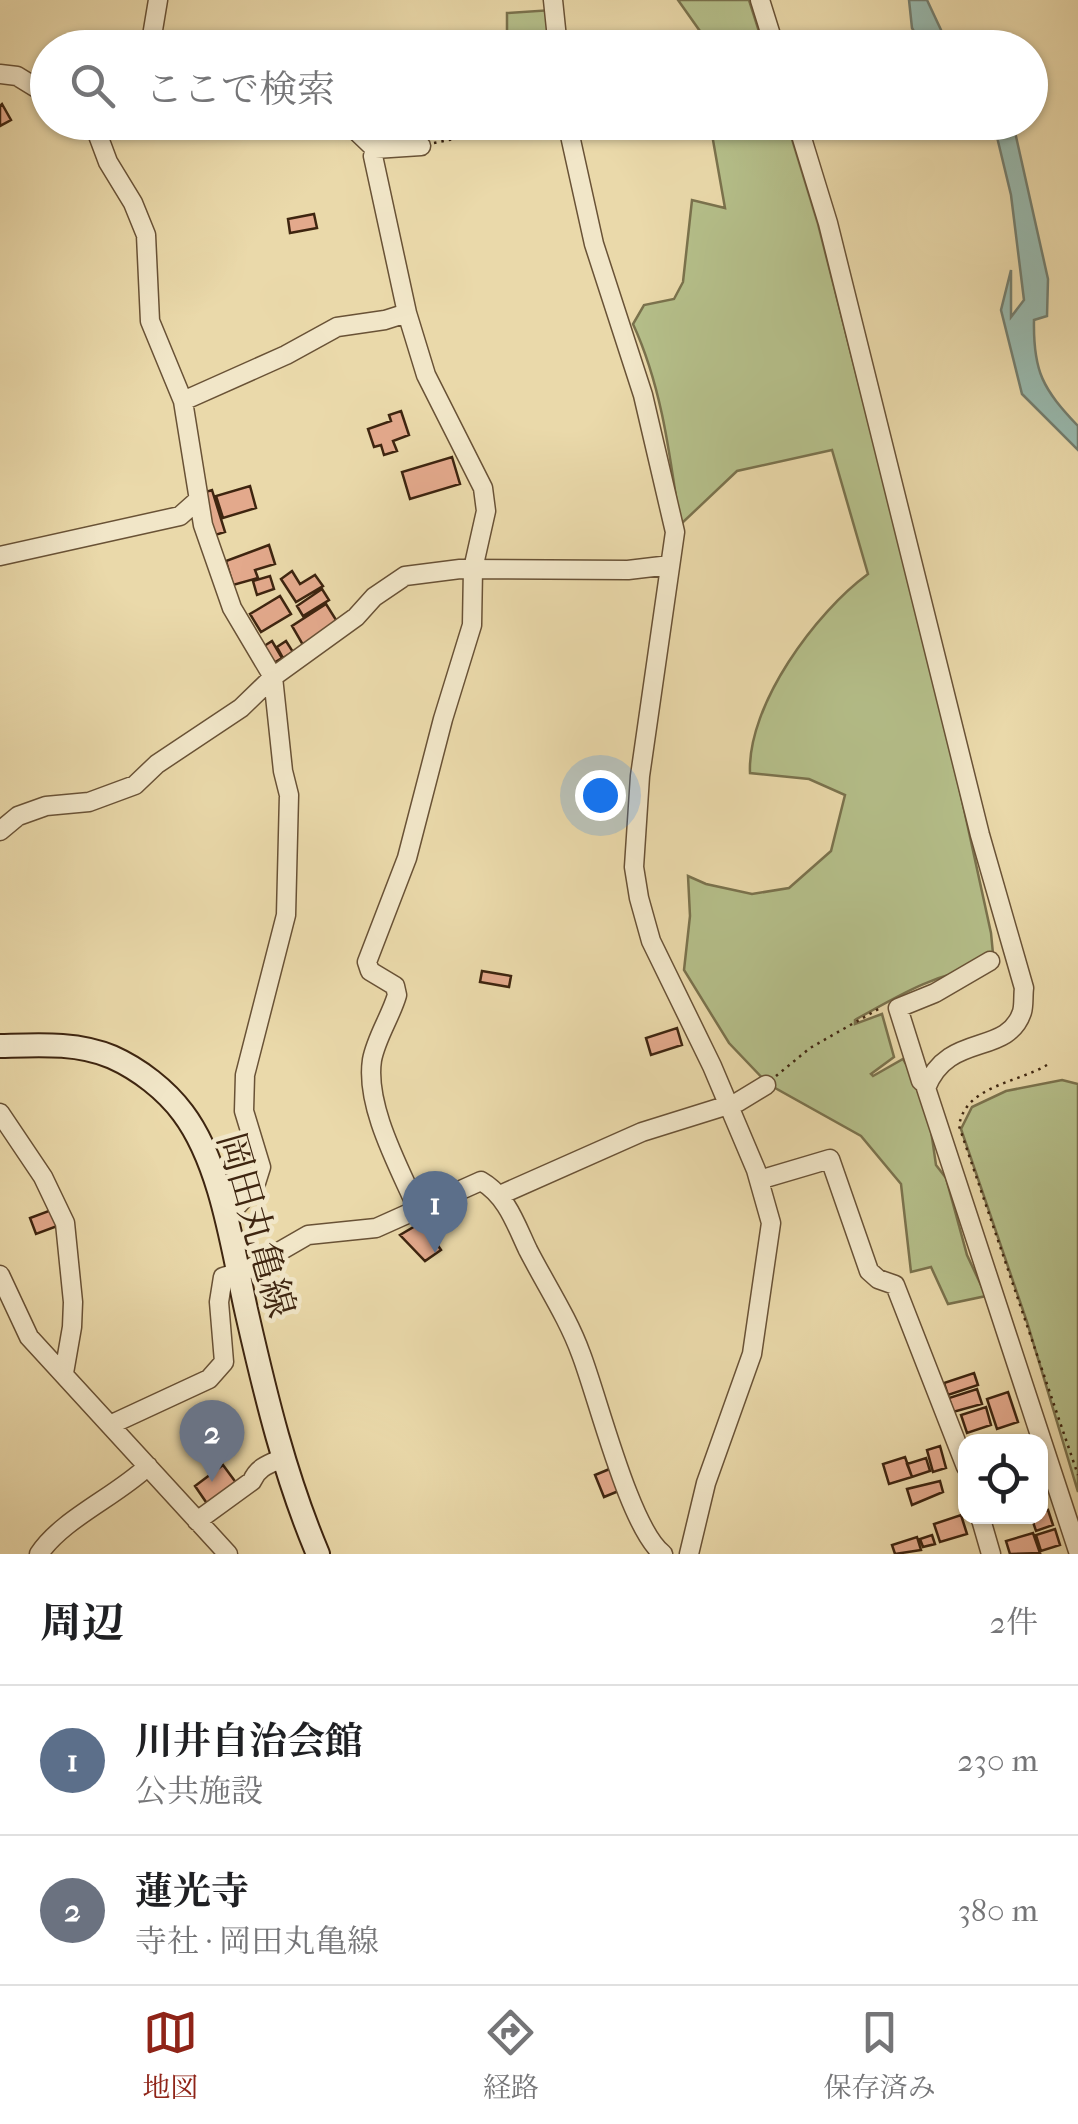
<!DOCTYPE html>
<html lang="ja">
<meta charset="utf-8">
<style>
:root{--surface:#fff;--page:#f2f2f2;--text:#202124;--muted:#757577;--line:#e0e0e0;--accent:#8f2418}
body{margin:0;font-family:"IM FELL French Canon","Noto Serif JP",serif;background:var(--page);color:var(--text)}
.controls{position:absolute;right:30px;bottom:30px;display:grid;overflow:hidden;border-radius:20px;box-shadow:0 2px 8px #0004}
.controls button{width:90px;height:90px;display:grid;place-items:center;padding:0;border:0;border-bottom:2px solid var(--line);background:var(--surface);color:var(--text);font:50px sans-serif}
.you{position:absolute;left:600px;top:795px;width:35px;height:35px;margin:-25px;border:8px solid #fff;border-radius:50%;background:#1a73e8;box-shadow:0 0 0 15px #1a73e833}
.badge{display:grid;place-items:center;width:65px;height:65px;border-radius:50%;background:var(--accent);color:#fff;font-size:32px;font-weight:700}
.pin{position:absolute;translate:-50% -82px;filter:drop-shadow(0 2px 5px #0008)}
.pin::after{content:'';position:absolute;top:52px;width:35px;height:30px;background:inherit;clip-path:polygon(0 0,100% 0,50% 100%)}
.list{margin:0;padding:0;list-style:none}
h2{display:flex;justify-content:space-between;align-items:center;height:130px;margin:0;padding:0 40px;font-size:42px}
h2 small{font-size:32px;font-weight:400;color:var(--muted)}
.list li{display:grid;grid-template-columns:65px 1fr auto;gap:30px;align-items:center;box-sizing:border-box;height:150px;padding:0 40px;border-top:2px solid var(--line)}
.list b{display:block;font-size:38px;white-space:nowrap}
.list p{margin:0;font-size:32px;white-space:nowrap;color:var(--muted)}
.list em{font-size:32px;font-style:normal;color:var(--muted)}
.icon{flex:none;width:55px;height:55px;fill:none;stroke:currentColor;stroke-width:2;stroke-linecap:round;stroke-linejoin:round}
.map{position:relative;flex:none;width:1078px;height:1554px;overflow:hidden}
.search{position:absolute;background:var(--surface);box-shadow:0 2px 8px #0004;left:30px;right:30px;top:30px;height:110px;display:flex;align-items:center;gap:25px;box-sizing:border-box;padding:0 35px;border-radius:55px;color:var(--muted);font-size:38px}
.sheet{height:430px;background:var(--surface)}
nav{display:flex;justify-content:space-around;align-items:center;box-sizing:border-box;height:140px;border-top:2px solid var(--line);background:var(--surface);font-size:28px;color:var(--muted)}
nav a{display:grid;justify-items:center;gap:5px}
nav .on{color:var(--accent)}
.map>svg:first-child{display:block}
</style>
<div class="map">
<svg width="1078" height="1554" viewBox="0 0 1078 1554">
<rect width="100%" height="100%" fill="#ead9aa"/>
<filter id="stains"><feTurbulence type="fractalNoise" baseFrequency=".002" numOctaves="4"/><feColorMatrix values="0 0 0 0 .2 0 0 0 0 .09 0 0 0 0 .02 0 0 0 .5 -.17"/></filter>
<radialGradient id="worn" r=".72"><stop offset=".6" stop-color="#630" stop-opacity="0"/><stop offset="1" stop-color="#630" stop-opacity=".3"/></radialGradient>
<path fill="#b5bf8a" stroke="#7a724d" stroke-width="2.5" d="M678 0H749L764 47H702V34Z
M552 10 555 47 507 48V13Z
M710 123H787L818 224 879 463 895 506 954 735 960 791 991 933 994 964C935 974 906 991 855 1020V1024L882 1014 894 1057 871 1074 873 1076 903 1059 920 1087 928 1110 936 1165 946 1178 967 1255 986 1296 948 1304 931 1267 911 1272 901 1184 861 1136 768 1084 729 1043 684 970 690 916 688 876 706 884 752 894 789 888 831 851 845 795 809 779 750 773C747 705 816 612 868 574L832 450 737 471 680 525C670 456 662 387 633 324L644 305 674 299 683 282 692 200 725 208Z
M1062 1080 1078 1084V1492L1027 1322 961 1129 972 1107 1006 1091Z"/>
<path fill="#98b9ae" stroke="#747e6f" stroke-width="2.5" d="M909 0H927L949 47H923L912 28Z
M974 123H1013L1048 279 1047 316 1034 320C1033 372 1043 389 1078 426V450L1022 394 1001 310 1011 270V317L1024 300 1011 195 997 137Z"/>
<path fill="#e3a98c" stroke="#3e2510" stroke-width="2.5" d="M2 104 11 120 0 126V106Z
M314 214 317 228 290 233 288 219Z
M401 411 409 435 393 441 397 451 384 455 381 445 374 447 368 429 391 421 389 415Z
M452 457 460 484 410 499 402 472Z
M250 486 256 508 223 518 216 496Z
M212 490 225 532 212 536 199 494Z
M269 545 275 564 255 570 258 578 233 585 226 561Z
M292 571 300 584 315 575 323 586 296 602 281 579Z
M270 576 274 589 257 595 253 581Z
M322 589 329 600 303 616 297 606Z
M280 596 291 614 261 632 250 614Z
M326 604 338 623 303 645 292 626Z
M272 641 282 658 272 664 261 648Z
M286 641 293 652 283 658 277 647Z
M482 971 511 976 509 987 480 982Z
M677 1028 682 1045 651 1055 646 1038Z
M54 1209 60 1225 36 1234 30 1218Z
M422 1222 441 1250 425 1261 400 1235Z
M974 1373 978 1385 948 1395 944 1383Z
M977 1389 982 1404 953 1412 949 1398Z
M1008 1392 1018 1422 997 1429 987 1399Z
M986 1407 991 1425 967 1433 961 1415Z
M940 1446 946 1468 933 1472 927 1450Z
M905 1457 912 1477 889 1484 883 1464Z
M926 1458 930 1471 912 1477 907 1464Z
M223 1465 237 1484 208 1505 195 1486Z
M612 1468 621 1490 604 1497 595 1475Z
M940 1481 943 1492 912 1505 907 1489Z
M1048 1510 1053 1525 1036 1531 1031 1516H1040V1513Z
M961 1515 967 1534 940 1542 934 1524Z
M1055 1529 1060 1545 1041 1551 1036 1535Z
M1033 1533 1040 1553 1010 1554 1006 1541Z
M932 1535 935 1544 923 1547 920 1539Z
M917 1537 921 1550 895 1554 892 1545Z"/>
<g fill="none" stroke-linecap="round" stroke-linejoin="round">
<defs>
<path id="street" d="M553 0 558 48
M760 0 775 48
M150 48 158 0
M0 74 17 76 48 95
M93 122 108 162 133 203 146 235 150 321 183 401 203 525 232 608 273 677 283 771 289 795 286 915 245 1075 244 1111 261 1167 255 1186 238 1205 224 1211
M567 122 594 244 643 395 675 532 640 776 634 867 639 898 651 941 712 1066 756 1170 771 1223 752 1354 706 1483 689 1554
M797 122 828 223 980 835 1024 988C1023 995 1024 1006 1022 1012 1007 1057 948 1031 926 1088L1078 1551
M375 149 421 146
M407 313 426 375 483 488 486 511 473 569 472 625 443 719 407 858 367 962 370 971 395 986 397 995C391 1016 376 1038 372 1060 365 1106 399 1167 417 1208
M183 401 286 355 337 327 385 320 407 313 373 156 375 149 351 126 319 122
M0 556 180 516 198 500
M0 831 18 816 46 806 89 802 135 785 157 764 241 708 273 677 356 617 374 597 405 576 460 569 628 570 670 565
M927 1085 921 1081 898 1008 935 993 990 961
M0 1113 43 1177 65 1223 73 1302 72 1327 64 1373
M759 1180 830 1159 869 1271 878 1279 895 1285 966 1467
M500 1195 642 1132 738 1102 766 1085
M0 1275 29 1337 228 1554
M112 1424 209 1379 224 1362 219 1302 223 1277 249 1269 308 1235 376 1228 481 1181C507 1196 516 1225 528 1250 546 1285 568 1318 581 1354 598 1398 630 1529 663 1554
M980 1516 991 1554
M197 1521 252 1481C258 1467 269 1464 283 1458
M39 1554C62 1519 117 1496 148 1466"/>
<path id="secondary" d="M0 1046C37 1045 77 1042 112 1057 139 1069 166 1090 183 1113 222 1165 233 1252 247 1314 266 1397 285 1476 318 1554"/>
</defs>
<use href="#street" stroke="#695236" stroke-width="21"/>
<use href="#secondary" stroke="#3e2510" stroke-width="26"/>
<path stroke="#3e2510" stroke-width="2.5" stroke-dasharray="2.5 5" stroke-linecap="butt" d="M434 143 502 129 509 122
M1047 1065C1017 1083 965 1086 959 1126L1078 1475
M776 1076 810 1048 882 1007"/>
<use href="#street" stroke="#f1e6c8" stroke-width="18"/>
<use href="#secondary" stroke="#f1e6c8" stroke-width="22"/>
</g>
<g text-anchor="middle" dominant-baseline="central" stroke-width="9" stroke-linejoin="round" paint-order="stroke">
<g font-size="38" fill="#3e2510" stroke="#f1e6c8">
<text transform="translate(256 1225) rotate(74)">岡田丸亀線</text>
</g>
</g>
<rect width="100%" height="100%" filter="url(#stains)"/>
<rect width="100%" height="100%" fill="url(#worn)"/>
</svg>
<div class="controls">
<button><svg class="icon" aria-label="locate" viewBox="0 0 24 24"><circle cx="12" cy="12" r="6"/><path d="M12 2v4M12 18v4M2 12h4M18 12h4"/></svg></button>
</div>
<div class="you"></div>
<div class="pin badge" style="left:435px;top:1253px;background:#5c6f8a">1</div>
<div class="pin badge" style="left:212px;top:1482px;background:#6b7280">2</div>
<div class="search"><svg class="icon" aria-label="search" viewBox="0 0 24 24"><circle cx="10" cy="10" r="6"/><path d="M15 15l6 6"/></svg>ここで検索</div>
</div>
<section class="sheet">
<h2>周辺<small>2件</small></h2>
<ul class="list">
<li><span class="badge" style="background:#5c6f8a">1</span><div><b>川井自治会館</b><p>公共施設</p></div><em>230 m</em></li>
<li><span class="badge" style="background:#6b7280">2</span><div><b>蓮光寺</b><p>寺社 · 岡田丸亀線</p></div><em>380 m</em></li>
</ul>
</section>
<nav>
<a class="on"><svg class="icon" aria-label="map" viewBox="0 0 24 24"><path d="M3 6l6-2 6 2 6-2v14l-6 2-6-2-6 2zM9 4v14M15 6v14"/></svg>地図</a>
<a><svg class="icon" aria-label="directions" viewBox="0 0 24 24"><path d="M12 3l9 9-9 9-9-9zM9 14v-3h6M13 9l2 2-2 2"/></svg>経路</a>
<a><svg class="icon" aria-label="saved" viewBox="0 0 24 24"><path d="M7 4h10v16l-5-4-5 4z"/></svg>保存済み</a>
</nav>
